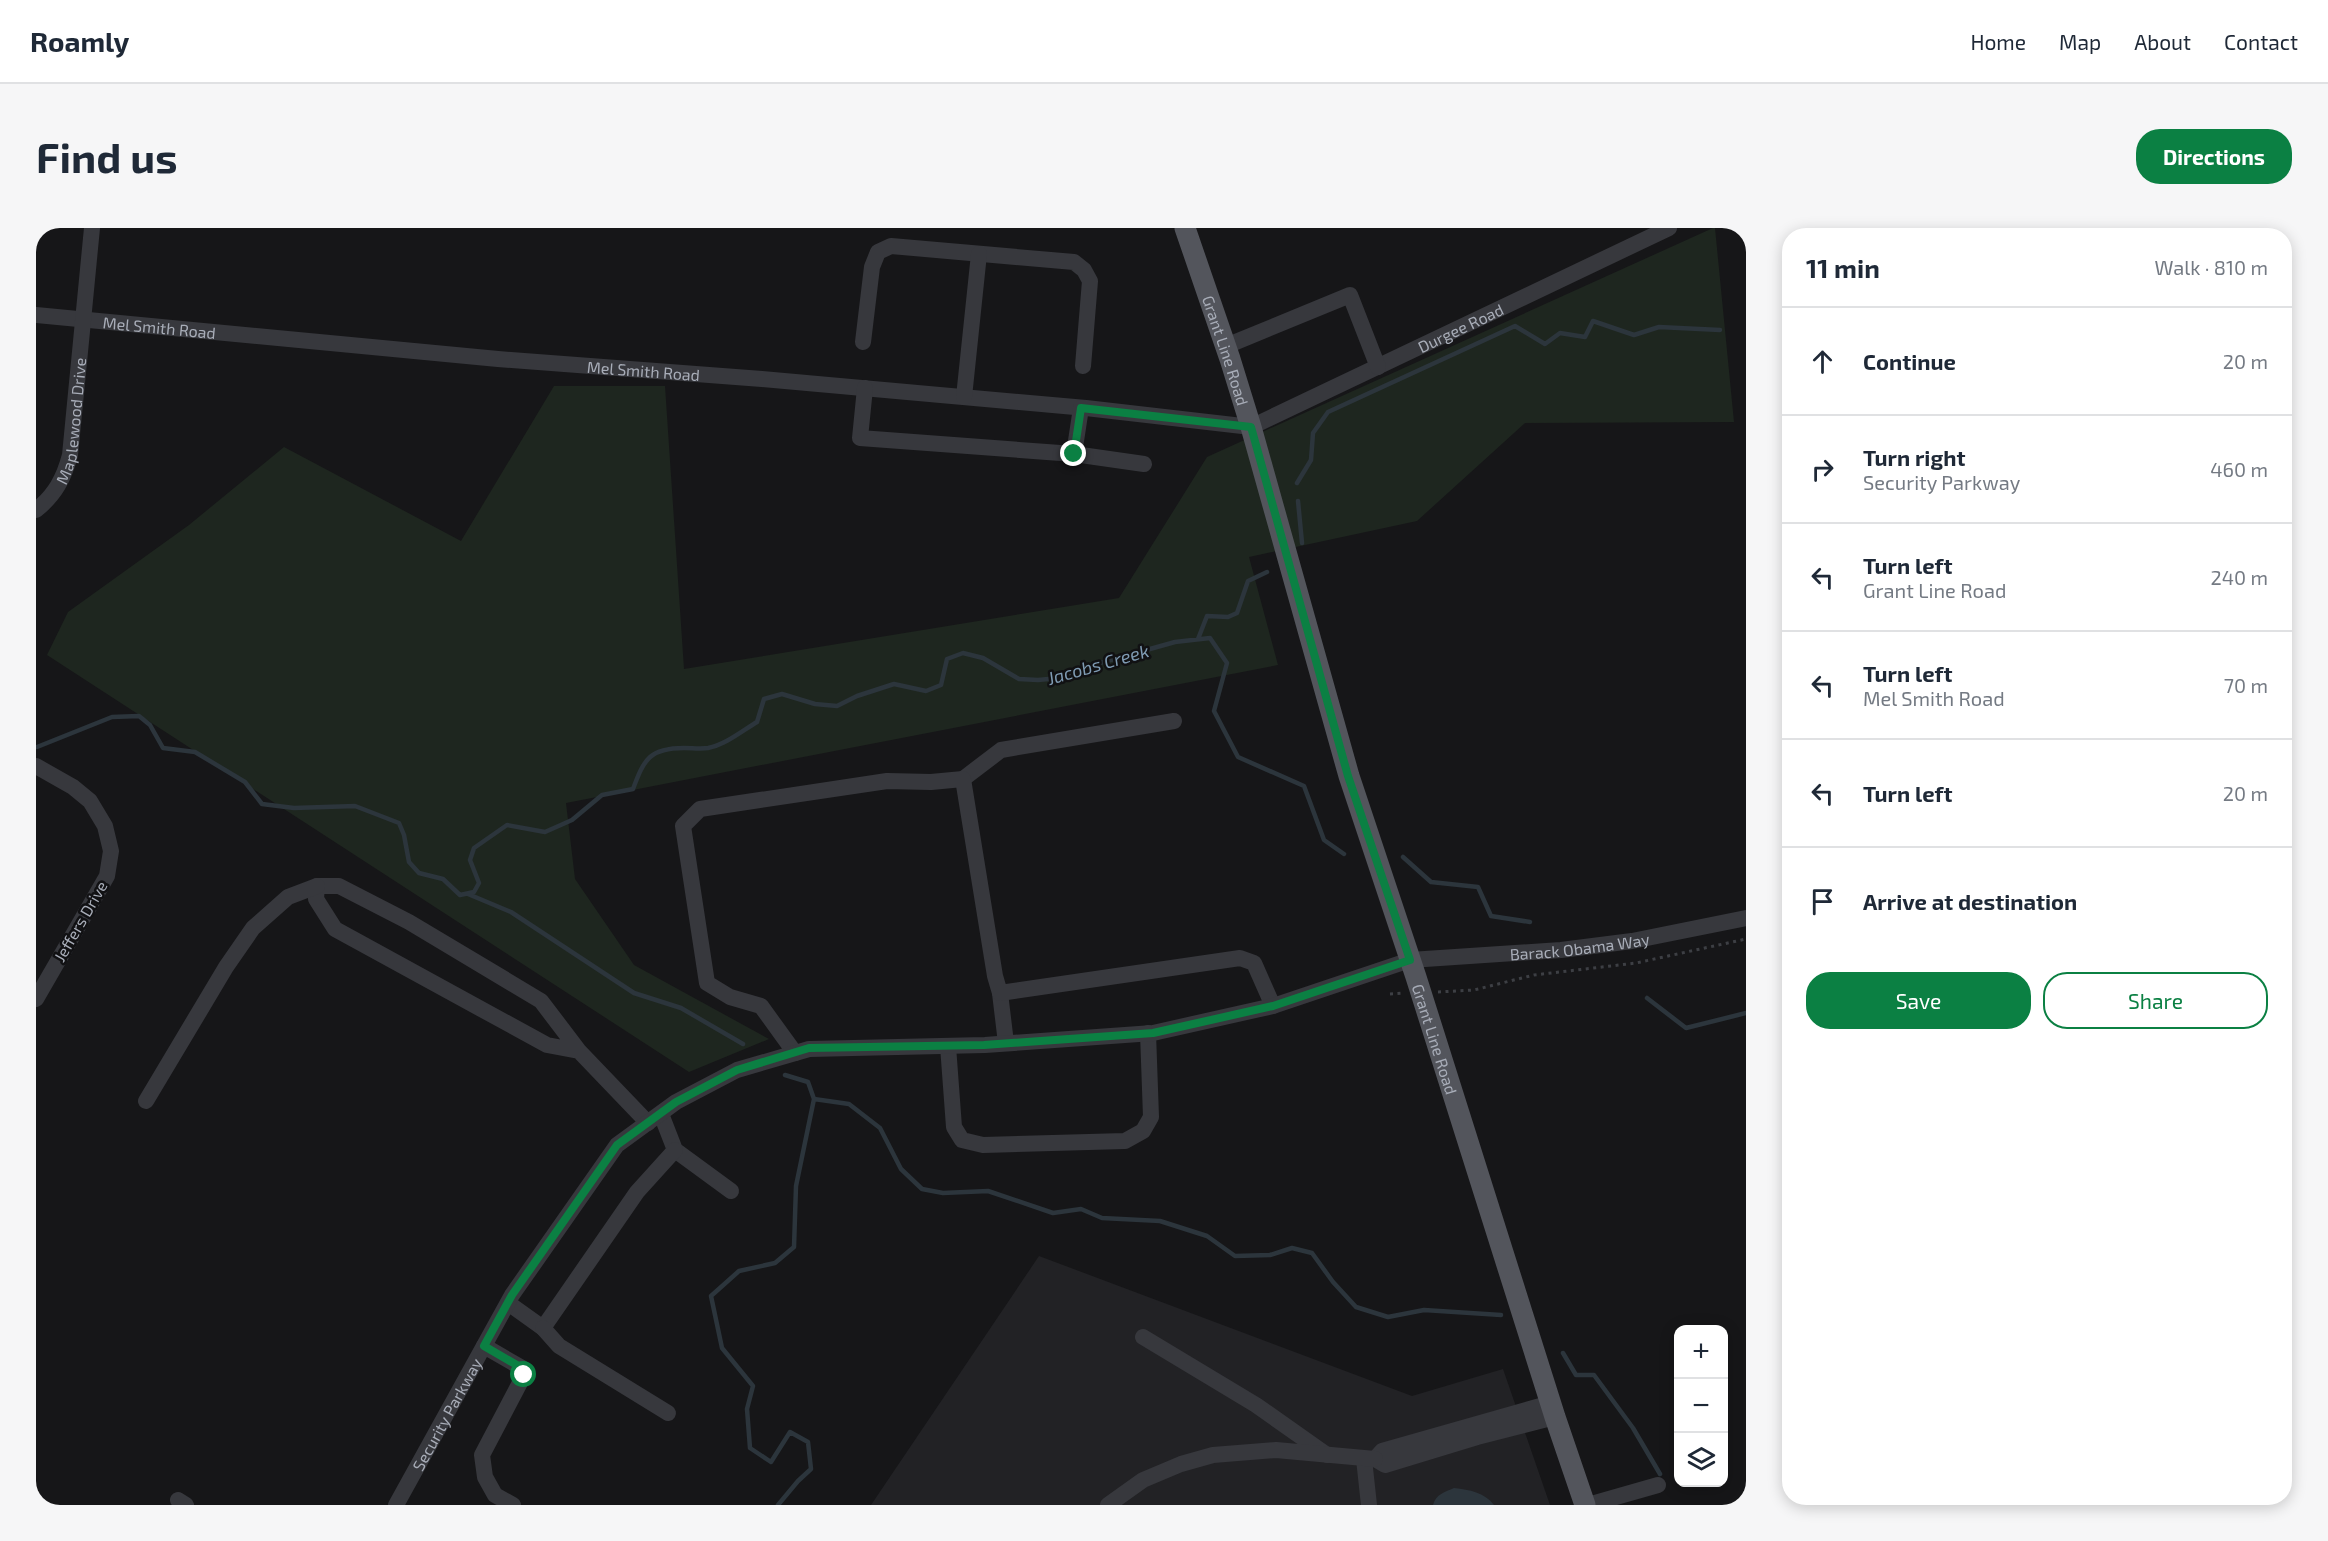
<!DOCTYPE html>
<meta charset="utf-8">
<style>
:root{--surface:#fff;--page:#f6f6f7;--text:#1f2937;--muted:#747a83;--line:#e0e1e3;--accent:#0b8043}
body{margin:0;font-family:"Exo 2",sans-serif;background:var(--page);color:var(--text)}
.controls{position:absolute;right:18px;bottom:18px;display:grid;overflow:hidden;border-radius:12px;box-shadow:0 3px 15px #0003}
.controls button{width:54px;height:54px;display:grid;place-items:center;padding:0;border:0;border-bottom:2px solid var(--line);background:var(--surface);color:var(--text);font:30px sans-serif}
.stop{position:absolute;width:18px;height:18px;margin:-14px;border:4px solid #0b8043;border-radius:50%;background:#fff}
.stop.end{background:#0b8043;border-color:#fff;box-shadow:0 2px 6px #0008}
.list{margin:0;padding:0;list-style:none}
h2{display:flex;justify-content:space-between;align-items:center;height:78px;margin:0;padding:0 24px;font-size:26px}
h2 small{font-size:20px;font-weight:400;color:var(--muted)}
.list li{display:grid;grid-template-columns:39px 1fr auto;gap:18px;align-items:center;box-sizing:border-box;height:108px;padding:0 24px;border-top:2px solid var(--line)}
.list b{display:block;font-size:22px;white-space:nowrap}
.list p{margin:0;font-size:20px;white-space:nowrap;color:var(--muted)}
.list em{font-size:20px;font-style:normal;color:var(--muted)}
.actions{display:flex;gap:12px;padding:18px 24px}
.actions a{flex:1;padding:14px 0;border:2px solid var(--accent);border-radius:24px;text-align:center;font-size:21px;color:var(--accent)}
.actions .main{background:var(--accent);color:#fff}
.icon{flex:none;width:33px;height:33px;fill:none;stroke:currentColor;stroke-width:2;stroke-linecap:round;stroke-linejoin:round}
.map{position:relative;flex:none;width:1710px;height:1277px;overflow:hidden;border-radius:24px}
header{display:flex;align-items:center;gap:36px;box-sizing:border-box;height:84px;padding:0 30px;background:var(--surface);border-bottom:2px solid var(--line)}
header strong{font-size:28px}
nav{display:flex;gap:33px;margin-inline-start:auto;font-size:21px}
.intro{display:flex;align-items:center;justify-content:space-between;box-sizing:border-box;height:144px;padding:0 36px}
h1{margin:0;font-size:42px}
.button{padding:15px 27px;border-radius:24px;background:var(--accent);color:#fff;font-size:21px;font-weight:700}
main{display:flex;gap:36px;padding:0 36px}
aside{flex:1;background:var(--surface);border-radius:24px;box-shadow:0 3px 15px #0003}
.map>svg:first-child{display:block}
</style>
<header>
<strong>Roamly</strong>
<nav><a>Home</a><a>Map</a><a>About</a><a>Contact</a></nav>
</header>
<div class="intro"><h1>Find us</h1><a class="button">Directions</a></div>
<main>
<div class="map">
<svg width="1710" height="1277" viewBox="0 0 1710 1277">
<rect width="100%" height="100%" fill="#161618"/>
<path fill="#222225" d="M1003 1028 1376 1168 1467 1141 1514 1277H835Z"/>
<path fill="#1e261f" d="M1677 0H1679L1698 194 1489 195 1381 293 1213 329 1242 437 530 575 539 651 598 737 733 811 653 844 11 427 32 384 153 297 248 219 425 313 518 158H629L648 441 1083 370 1171 229Z"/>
<path fill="#2c353c" d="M1418 1260C1434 1262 1448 1264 1458 1277H1397C1400 1266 1409 1264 1418 1260Z"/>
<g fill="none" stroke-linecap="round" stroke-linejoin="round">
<path stroke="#2c353c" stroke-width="4.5" d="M1261 255 1275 232 1277 205 1292 184 1479 98 1509 116 1524 105 1549 109 1557 93 1598 107 1623 99 1684 102
M1262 273 1266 315
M1162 411 1171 388 1192 389 1201 385 1212 353 1231 344
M1 519 76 489 103 488 114 497 127 520 159 524 209 554 226 576 258 580 319 578 363 595 368 607 373 634 383 645 407 651 424 667 438 664 443 655 434 632 438 620 471 597 509 604 536 592 566 567 597 561C608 531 614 520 648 520 656 520 665 521 672 520 689 517 706 503 721 494L728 471 746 466 779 476 801 478 821 468 858 456 890 463 905 457 911 431 927 425 947 430 983 451 1002 452 1023 450 1046 440 1139 414 1174 410 1191 435 1178 483 1202 529 1268 558 1288 612 1308 626
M1367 629 1395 654 1442 659 1455 688 1494 694
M432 666 475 684 598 765 645 780 707 816
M1611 770 1650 800 1710 785
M778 871 813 876 844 900 865 941 886 961 907 965 952 963 1017 985 1045 981 1066 990 1124 993 1171 1008 1199 1028 1234 1027 1256 1020 1276 1025 1297 1054 1320 1079 1352 1089 1388 1082 1465 1087
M1527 1125 1540 1147H1558L1597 1200 1624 1246
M742 1277 762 1253 775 1241 772 1214 754 1204 735 1234 714 1220 711 1181 717 1158 686 1120 675 1068 703 1043 739 1035 758 1019 760 958 778 871 772 854 749 847"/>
<path stroke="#3d3f44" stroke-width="3" stroke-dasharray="3 4.5" stroke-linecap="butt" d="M1402 764 1438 762 1498 747 1600 735 1710 711
M1354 766 1368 765"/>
<g stroke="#37383d" stroke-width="16">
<path id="s1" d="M0 87 462 131 726 151 1050 180 1215 199 1633 0"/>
<path d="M827 114 836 39 842 24 855 18 1038 34 1048 42 1054 53 1047 138"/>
<path d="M1190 118 1314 67 1342 139"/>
<path d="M829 160 824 210 1038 226 1108 236"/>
<path d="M928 169 943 26"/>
<path d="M1038 226 1045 180"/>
<path id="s2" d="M0 282C19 267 28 250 34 227L56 0"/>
<path d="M0 538 37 559 54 573 69 598 75 623 71 648 0 771"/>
<path d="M927 551 965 522 1138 493"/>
<path d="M964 765 970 815"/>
<path d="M912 818 918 899 926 912 947 917 1089 913 1107 903 1115 889 1112 805"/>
<path d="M543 823 505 773 373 694 303 658H281L280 671 299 701 511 817 543 823 612 895"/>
<path d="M759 825 725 778 694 769 671 755 647 598 664 581 851 553 895 554 927 551 959 748 964 765 1204 730 1218 735 1237 778"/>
<path d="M110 873 190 739 217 700 252 669 281 658"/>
<path d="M625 886 639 922 695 963"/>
<path d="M472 1075 507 1100 601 964 639 922"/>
<path d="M507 1100 523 1118 632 1185"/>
<path d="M1107 1109 1220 1177 1291 1227"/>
<path d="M448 1118 486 1140 488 1147 446 1227 449 1249 459 1267 477 1277"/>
<path d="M1515 1175 1346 1223 1339 1231 1349 1237 1441 1209 1519 1189"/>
<path d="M1328 1231 1333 1277"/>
<path d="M142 1272 150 1277"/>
<path id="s3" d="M360 1277 476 1067 581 917 640 874 701 842 773 821 949 817 1117 805 1237 778 1374 732 1525 722 1596 713 1710 690"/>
<path d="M1072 1277 1107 1252 1145 1236 1177 1227 1240 1222 1339 1231"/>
<path d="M1552 1277 1622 1257"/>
</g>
<path stroke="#53555c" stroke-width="21" id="s4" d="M1149 0 1194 131 1215 199 1313 548 1380 749 1519 1189 1549 1277"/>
</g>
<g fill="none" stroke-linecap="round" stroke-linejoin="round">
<path stroke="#0b8043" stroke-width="8" d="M488 1147 486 1140 448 1118 476 1067 581 917 640 874 701 842 773 820 948 817 1117 805 1237 778 1374 732 1312 548 1215 199 1045 180 1038 226"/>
</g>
<g text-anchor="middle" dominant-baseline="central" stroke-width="5" stroke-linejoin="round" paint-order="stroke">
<g font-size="16" fill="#a8adb8" stroke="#111113">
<text stroke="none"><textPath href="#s1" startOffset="124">Mel Smith Road</textPath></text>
<text stroke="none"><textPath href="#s1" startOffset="1452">Durgee Road</textPath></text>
<text stroke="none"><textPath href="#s4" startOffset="129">Grant Line Road</textPath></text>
<text stroke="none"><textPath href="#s1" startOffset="610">Mel Smith Road</textPath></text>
<text stroke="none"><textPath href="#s2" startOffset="100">Maplewood Drive</textPath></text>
<text transform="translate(44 693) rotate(-60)">Jeffers Drive</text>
<text stroke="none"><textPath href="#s3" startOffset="1422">Barack Obama Way</textPath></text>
<text stroke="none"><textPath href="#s4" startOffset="849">Grant Line Road</textPath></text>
<text stroke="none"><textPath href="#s3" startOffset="104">Security Parkway</textPath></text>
</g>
<g font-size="18" font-style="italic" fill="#7f9bb3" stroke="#111113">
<text transform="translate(1062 436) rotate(-16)">Jacobs Creek</text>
</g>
</g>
</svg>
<div class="controls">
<button>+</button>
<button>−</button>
<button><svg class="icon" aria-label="layers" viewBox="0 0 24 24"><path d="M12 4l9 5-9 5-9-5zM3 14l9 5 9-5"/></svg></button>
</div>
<div class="stop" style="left:488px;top:1147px"></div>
<div class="stop end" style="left:1038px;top:226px"></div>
</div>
<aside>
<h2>11 min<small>Walk · 810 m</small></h2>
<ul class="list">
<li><svg class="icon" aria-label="ahead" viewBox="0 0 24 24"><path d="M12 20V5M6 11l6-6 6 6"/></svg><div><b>Continue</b></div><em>20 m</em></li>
<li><svg class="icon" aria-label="right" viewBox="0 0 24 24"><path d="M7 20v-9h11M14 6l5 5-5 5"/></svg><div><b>Turn right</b><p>Security Parkway</p></div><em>460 m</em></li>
<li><svg class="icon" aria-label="left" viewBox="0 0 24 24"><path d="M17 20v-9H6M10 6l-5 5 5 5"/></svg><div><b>Turn left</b><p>Grant Line Road</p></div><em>240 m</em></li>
<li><svg class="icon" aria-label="left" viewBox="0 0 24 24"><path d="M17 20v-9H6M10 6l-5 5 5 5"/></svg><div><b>Turn left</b><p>Mel Smith Road</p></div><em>70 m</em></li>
<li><svg class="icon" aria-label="left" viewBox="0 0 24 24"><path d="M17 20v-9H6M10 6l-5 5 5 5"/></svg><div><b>Turn left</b></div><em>20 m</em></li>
<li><svg class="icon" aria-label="arrive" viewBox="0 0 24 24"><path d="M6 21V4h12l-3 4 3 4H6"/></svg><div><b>Arrive at destination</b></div></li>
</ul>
<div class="actions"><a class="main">Save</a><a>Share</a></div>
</aside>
</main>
